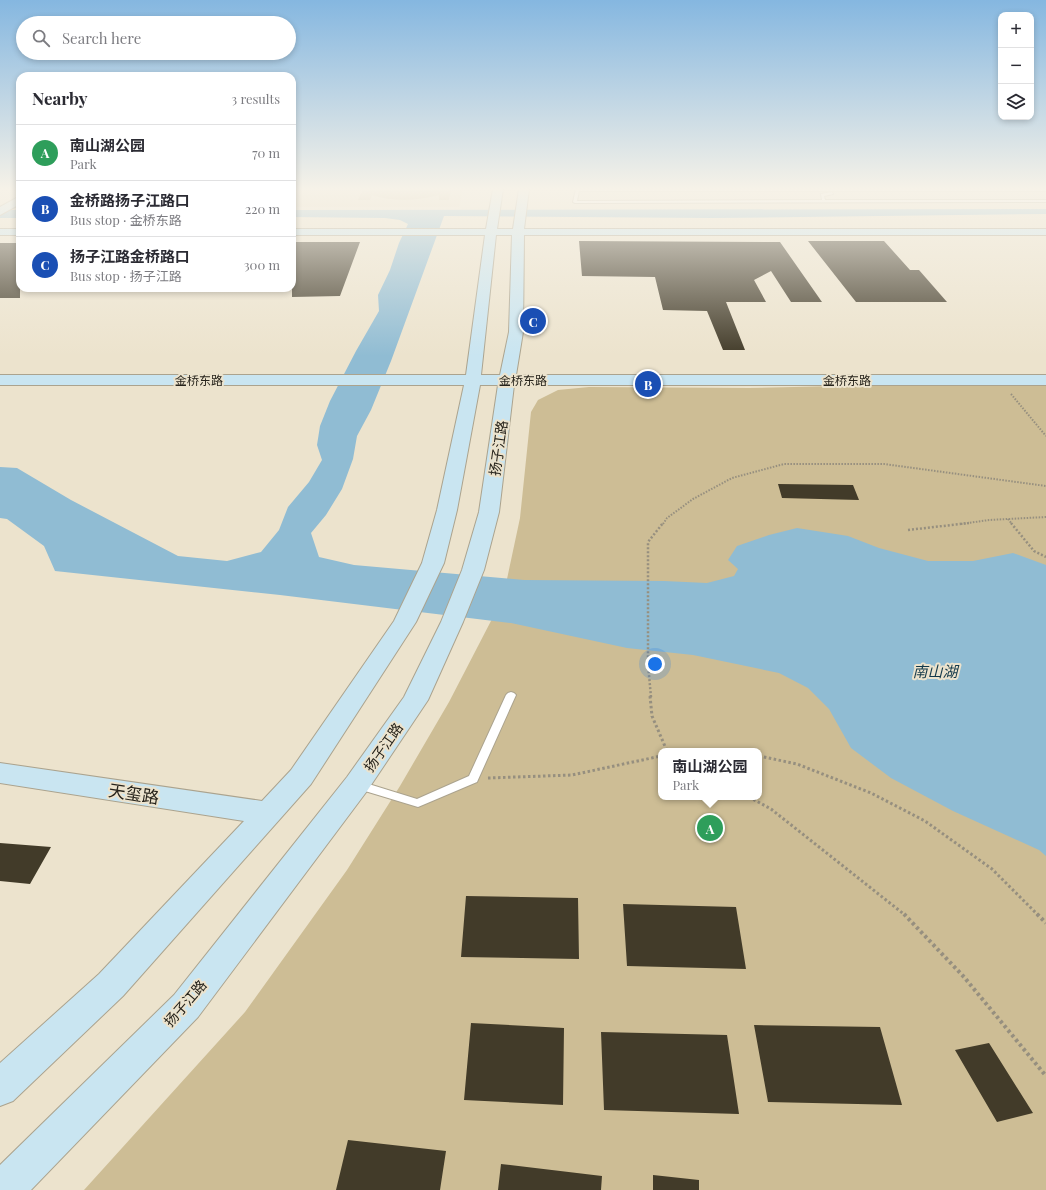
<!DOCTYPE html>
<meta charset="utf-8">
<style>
:root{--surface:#fff;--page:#f7f7f7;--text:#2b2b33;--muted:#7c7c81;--line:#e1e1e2;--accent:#107da6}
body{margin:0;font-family:"Playfair Display","Noto Sans SC",serif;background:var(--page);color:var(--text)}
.controls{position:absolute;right:12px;top:12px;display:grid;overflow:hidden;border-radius:8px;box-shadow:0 2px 6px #0003}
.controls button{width:36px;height:36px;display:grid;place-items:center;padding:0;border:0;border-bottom:1px solid var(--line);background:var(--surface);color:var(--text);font:20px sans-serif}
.you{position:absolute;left:655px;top:664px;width:14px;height:14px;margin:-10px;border:3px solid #fff;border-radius:50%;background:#1a73e8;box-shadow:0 0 0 6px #1a73e833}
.badge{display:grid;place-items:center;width:26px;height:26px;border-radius:50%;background:var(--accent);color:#fff;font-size:13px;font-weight:700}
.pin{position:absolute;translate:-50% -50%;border:2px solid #fff;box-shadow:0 1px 4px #0006}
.popup{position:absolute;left:658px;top:748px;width:104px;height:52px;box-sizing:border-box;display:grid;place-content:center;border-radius:8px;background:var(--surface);filter:drop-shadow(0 1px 3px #0005);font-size:13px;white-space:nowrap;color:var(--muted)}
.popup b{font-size:15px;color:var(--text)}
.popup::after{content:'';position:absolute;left:50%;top:100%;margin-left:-8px;border:8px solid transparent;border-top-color:var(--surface)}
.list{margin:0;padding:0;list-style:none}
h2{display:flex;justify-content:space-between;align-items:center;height:52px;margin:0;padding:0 16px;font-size:17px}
h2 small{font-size:13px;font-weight:400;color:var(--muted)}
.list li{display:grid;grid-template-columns:26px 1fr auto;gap:12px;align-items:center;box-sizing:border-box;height:56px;padding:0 16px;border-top:1px solid var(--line)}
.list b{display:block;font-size:15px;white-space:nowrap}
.list p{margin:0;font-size:13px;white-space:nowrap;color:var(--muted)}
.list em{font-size:13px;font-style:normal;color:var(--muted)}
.icon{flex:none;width:22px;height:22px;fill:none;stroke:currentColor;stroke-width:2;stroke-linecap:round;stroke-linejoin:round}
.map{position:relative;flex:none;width:1046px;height:1190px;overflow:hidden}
.search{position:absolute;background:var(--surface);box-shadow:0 2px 6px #0003;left:16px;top:16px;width:280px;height:44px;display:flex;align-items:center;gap:10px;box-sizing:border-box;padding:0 14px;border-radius:22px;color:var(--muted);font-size:15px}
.panel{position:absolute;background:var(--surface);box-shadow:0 2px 6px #0003;left:16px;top:72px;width:280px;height:220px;border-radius:12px}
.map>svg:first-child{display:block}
</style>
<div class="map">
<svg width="1046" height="1190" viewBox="0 0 1046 1190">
<rect width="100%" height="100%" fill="#ece3cd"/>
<path fill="#e5d9bc" d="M292 189H463L459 207H292Z"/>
<path fill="#cdbd95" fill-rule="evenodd" d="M363 189H451L449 200H439V195C417 201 394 202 372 195L370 200H358Z
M837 386H1046V1190H84L245 1012 347 870 400 786 449 702 492 619 507 579 520 518 531 412 538 400 558 390 589 387 749 388ZM661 751H759V797H661Z"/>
<path fill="#90bcd3" d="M1046 209V214L712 218 444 216 391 361 371 410 357 436 353 459 342 489 326 515 311 533 319 557 354 565 524 580 664 581 707 583 734 576 738 569 728 560 737 546 769 535 797 528 848 536 879 548 928 561H973L1013 553 1046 565V856L1039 850 953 811 891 778 851 748 829 709 808 688 779 673 693 655 627 648 511 623 280 595 55 571 44 546 7 519 0 518V467L17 468 71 500 178 556 227 561 261 552 279 530 288 507 309 482 322 460 317 445 320 426 330 401 356 351 379 311 378 295 390 270 399 243 408 224 400 220 385 218 292 217V210Z
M0 210H20V218H0Z"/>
<path fill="#423b29" d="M579 241 780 242 822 302H791L771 271 754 280 766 302H726L745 350H723L707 311 663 310 655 277 582 276Z
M808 241H884L910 270H919L947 302H856Z
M292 242H360L340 296 292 297Z
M0 243H20V298H0Z
M778 484 853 485 859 500 782 498Z
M0 843 51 847 30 884 0 881Z
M466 896 578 898 579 959 461 957Z
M623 904 736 907 746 969 627 966Z
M471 1023 564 1028 563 1105 464 1100Z
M754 1025 880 1027 902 1105 768 1102Z
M601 1032 727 1035 739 1114 604 1110Z
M989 1043 1033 1113 997 1122 955 1050Z
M348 1140 446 1151 440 1190H336Z
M501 1164 602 1176 601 1190H498Z
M653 1175 699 1180V1190H653Z"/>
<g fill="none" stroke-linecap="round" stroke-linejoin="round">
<defs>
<path id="lane" d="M576 189H1046V191H579L577 201 822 200 821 194 832 192 833 194 824 196 825 200H1046V202L575 203 573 202Z
M511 692 514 693 516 695 477 782 418 807 355 788 354 785 355 782 359 781 417 799 469 776 506 695 508 693Z"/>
<path id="secondary" d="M493 189H503L497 229H513L519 189H529L524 229H1046V235H524L523 332 516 375H1046V385H514L499 512 484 570 463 622 428 700 367 791 198 1017 31 1190H0V1165L174 995 347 777 404 697 441 622 462 570 479 512 498 385H480L457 510 444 563 416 622 311 784 123 996 13 1101 0 1106V1063L99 974 244 821 0 783V763L262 801 291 770 394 621 422 563 437 510 464 385H0V375H466L485 235H292V229H486ZM496 235H512L509 332 500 375H481Z
M20 196V204L0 215V207Z
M0 229H20V235H0Z"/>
</defs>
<use href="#lane" stroke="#aba38e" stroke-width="2"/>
<use href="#secondary" stroke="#aba38e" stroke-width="2"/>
<path stroke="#968f7f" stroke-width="2" stroke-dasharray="1.5 1.5" stroke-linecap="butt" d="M1011 394 1046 436
M1008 519 1012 524
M663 524 667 518 693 499 732 478 784 464H884L1046 486
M961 524 989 520 1046 517"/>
<path stroke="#968f7f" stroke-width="2.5" stroke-dasharray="2 2" stroke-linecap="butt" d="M1011 523 1034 551 1046 557
M908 530 969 523
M651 697 648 664V542L663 523"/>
<path stroke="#968f7f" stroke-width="3" stroke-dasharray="2.5 2.5" stroke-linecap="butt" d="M650 696 652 716 667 751
M698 751H709
M759 756 797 764 871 793 925 821 992 869 1038 915
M488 778 572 775 661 756
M749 797 771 809 905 915"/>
<path stroke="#968f7f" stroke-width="4" stroke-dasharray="3 3" stroke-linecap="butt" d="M904 914 964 977 1046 1076
M1037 914 1046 923"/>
<use href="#lane" fill="#fff" fill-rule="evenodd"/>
<use href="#secondary" fill="#c9e5f1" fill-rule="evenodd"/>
</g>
<linearGradient id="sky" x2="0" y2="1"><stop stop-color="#85b7e0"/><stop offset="0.53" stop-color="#f6f2e8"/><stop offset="1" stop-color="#f6f2e8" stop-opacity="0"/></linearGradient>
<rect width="1046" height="356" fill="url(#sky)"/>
<g text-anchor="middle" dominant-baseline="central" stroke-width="4" stroke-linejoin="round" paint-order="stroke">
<g font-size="12" fill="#26231b" stroke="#ece3cd">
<text x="199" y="380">金桥东路</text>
<text x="523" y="380">金桥东路</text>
<text x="847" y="380">金桥东路</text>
</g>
<g font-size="14" fill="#26231b" stroke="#ece3cd">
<text transform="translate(498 448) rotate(-82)">扬子江路</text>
<text transform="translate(383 747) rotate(-55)">扬子江路</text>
<text transform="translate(185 1003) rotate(-49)">扬子江路</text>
</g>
<g font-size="15" font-style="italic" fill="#123849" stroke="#ece3cd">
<text x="935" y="671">南山湖</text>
</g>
<g font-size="17" fill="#26231b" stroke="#ece3cd">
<text transform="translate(134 793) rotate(9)">天玺路</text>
</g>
</g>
</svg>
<div class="controls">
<button>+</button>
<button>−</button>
<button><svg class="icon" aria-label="layers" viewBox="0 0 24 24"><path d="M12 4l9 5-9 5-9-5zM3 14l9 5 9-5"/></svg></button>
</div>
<div class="you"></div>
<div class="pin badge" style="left:710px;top:828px;background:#2e9e5b">A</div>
<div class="popup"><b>南山湖公园</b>Park</div>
<div class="pin badge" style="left:648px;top:384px;background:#1a4fb4">B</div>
<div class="pin badge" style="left:533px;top:321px;background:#1a4fb4">C</div>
<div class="search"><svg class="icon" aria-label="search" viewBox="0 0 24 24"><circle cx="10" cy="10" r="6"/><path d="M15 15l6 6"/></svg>Search here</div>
<section class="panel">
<h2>Nearby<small>3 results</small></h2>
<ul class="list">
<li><span class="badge" style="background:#2e9e5b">A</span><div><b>南山湖公园</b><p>Park</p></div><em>70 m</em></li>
<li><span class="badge" style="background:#1a4fb4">B</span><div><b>金桥路扬子江路口</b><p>Bus stop · 金桥东路</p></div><em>220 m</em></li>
<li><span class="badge" style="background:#1a4fb4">C</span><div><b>扬子江路金桥路口</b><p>Bus stop · 扬子江路</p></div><em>300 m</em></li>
</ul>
</section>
</div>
